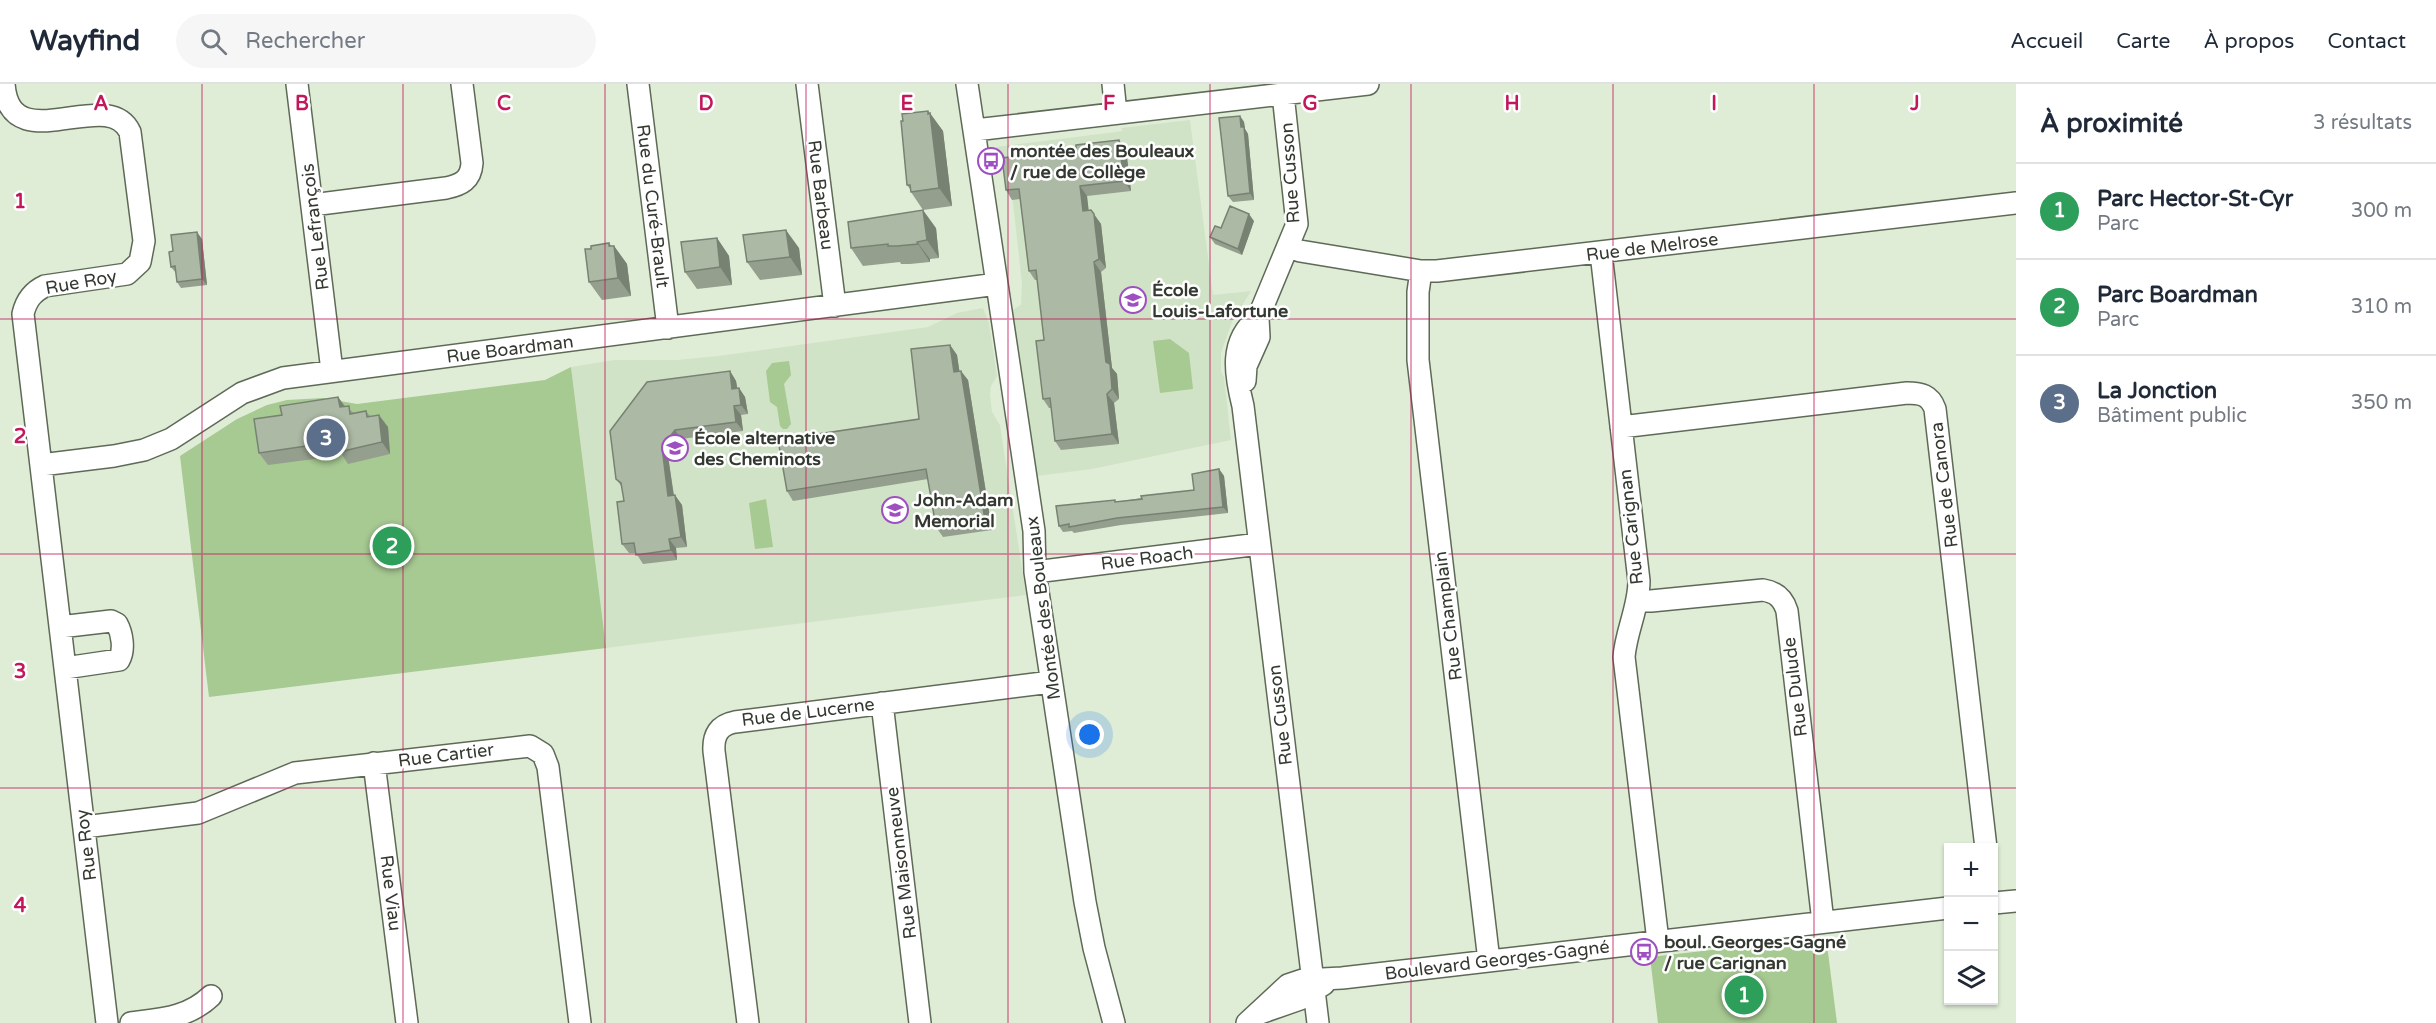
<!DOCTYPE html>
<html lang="fr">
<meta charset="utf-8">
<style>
:root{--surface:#fff;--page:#f6f6f7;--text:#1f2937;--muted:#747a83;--line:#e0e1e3;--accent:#9e4fc0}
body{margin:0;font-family:"Varela Round",sans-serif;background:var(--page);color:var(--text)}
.controls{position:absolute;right:18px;bottom:18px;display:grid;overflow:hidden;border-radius:0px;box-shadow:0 2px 4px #0004}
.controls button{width:54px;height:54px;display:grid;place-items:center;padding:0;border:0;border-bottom:2px solid var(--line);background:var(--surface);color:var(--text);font:30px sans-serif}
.you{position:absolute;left:1090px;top:651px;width:21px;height:21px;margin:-15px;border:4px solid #fff;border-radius:50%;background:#1a73e8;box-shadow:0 0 0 9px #1a73e833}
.badge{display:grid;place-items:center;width:39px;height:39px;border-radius:50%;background:var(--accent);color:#fff;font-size:20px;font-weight:700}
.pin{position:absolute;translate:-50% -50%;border:3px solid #fff;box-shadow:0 2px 6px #0006}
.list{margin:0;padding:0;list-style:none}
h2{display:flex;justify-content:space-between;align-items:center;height:78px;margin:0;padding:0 24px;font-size:26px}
h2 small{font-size:20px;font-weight:400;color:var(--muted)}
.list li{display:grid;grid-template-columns:39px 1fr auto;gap:18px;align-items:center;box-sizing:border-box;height:96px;padding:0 24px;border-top:2px solid var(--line)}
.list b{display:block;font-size:22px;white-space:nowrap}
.list p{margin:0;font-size:20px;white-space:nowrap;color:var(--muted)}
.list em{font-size:20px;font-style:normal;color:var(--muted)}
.icon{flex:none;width:33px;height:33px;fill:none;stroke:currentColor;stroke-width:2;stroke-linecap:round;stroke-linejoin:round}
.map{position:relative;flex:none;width:2016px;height:939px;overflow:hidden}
header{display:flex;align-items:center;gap:36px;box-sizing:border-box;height:84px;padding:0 30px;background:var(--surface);border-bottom:2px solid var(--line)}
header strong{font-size:28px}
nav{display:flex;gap:33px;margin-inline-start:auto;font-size:21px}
.search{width:420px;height:54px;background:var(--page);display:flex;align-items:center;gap:15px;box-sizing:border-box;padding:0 21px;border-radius:33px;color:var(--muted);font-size:22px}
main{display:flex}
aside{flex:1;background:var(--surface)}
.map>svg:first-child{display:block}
</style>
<header>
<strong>Wayfind</strong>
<div class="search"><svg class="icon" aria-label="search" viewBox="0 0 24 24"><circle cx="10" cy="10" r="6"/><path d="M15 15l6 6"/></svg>Rechercher</div>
<nav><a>Accueil</a><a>Carte</a><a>À propos</a><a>Contact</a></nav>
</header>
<main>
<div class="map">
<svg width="2016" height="939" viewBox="0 0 2016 939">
<rect width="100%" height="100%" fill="#dfedd7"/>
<path fill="#d1e3c6" d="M1190 36 1213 211 1251 207 1232 238 1221 269V287L1224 293 1231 356 1092 385 1037 392 1012 226 1021 221 1022 199 1009 84 996 63 1123 47 1121 44Z
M983 224 989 239 997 292 991 302 990 311 992 328 1000 341 1026 511 606 564 571 283 614 276H677L718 272 928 243 957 229Z"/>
<path fill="#a7c992" d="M1170 255 1189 269 1193 305 1160 309 1153 257Z
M789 277 791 291 784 300 791 340 787 345H783L780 342 777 323 770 318 766 287 772 279Z
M571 283 606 564 209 613 180 372 237 335 267 321 287 316 323 314 357 320 545 296Z
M766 415 773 463 755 465 749 419Z
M1826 853 1837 939H1658L1650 873Z"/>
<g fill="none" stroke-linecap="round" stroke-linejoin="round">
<defs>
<path id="minor" d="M4 0C10 78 108 0 130 48L144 157 140 178 127 190 45 202C32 208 26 217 23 230L107 939
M297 0 332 287
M638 0 668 244
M807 0 835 222
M967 0 1025 387 1034 447 1035 488 1085 818 1094 864 1114 939
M1113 0 1116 29
M1283 10 1297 140 1258 234C1229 257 1235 290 1243 322L1318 939
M975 46 1368 0
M312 121 446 104C461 101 471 96 472 79L462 0
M1289 163 1300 167 1421 187H1437L2016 119
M1601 169 1639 497C1639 523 1626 547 1624 573L1658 857
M1421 187 1418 208V276L1489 877
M1245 297 1246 282 1259 253 1258 234
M1621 343 1907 309C1921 309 1930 311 1935 325L1986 764
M41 381 114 372 144 366 171 355 242 309 283 294 997 200
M1035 488 1259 460
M1637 517H1651L1763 506C1776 508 1783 514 1787 527L1823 838
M60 543 111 537 117 540C122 549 125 566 119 576L65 584
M882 619 920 939
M374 679 407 939
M84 743 198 729 295 689 530 662 543 670 548 683 580 939
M1994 819 2016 817
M1260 929 1300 915 1324 900
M131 939C161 935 188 934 211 912
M748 939 714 667C713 651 719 641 735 638L1051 598
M1247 939 1288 901 1303 896 1342 894 1948 824"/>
</defs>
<use href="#minor" stroke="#5e6a57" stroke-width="24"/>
<use href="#minor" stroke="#fff" stroke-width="21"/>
</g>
<path fill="#949f8d" d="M929 29 943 47 952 122 923 126 911 108 910 105 907 101Z
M1240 32 1244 38 1245 45 1248 50 1254 116 1233 118 1228 112Z
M1126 65 1131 107 1087 112 1088 126 1101 140 1102 150 1106 184 1101 188 1112 284 1117 290 1119 315 1114 319 1119 360 1061 366 1055 357 1051 324H1049L1043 315 1044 256 1037 196H1035L1029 187 1020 115 1012 116 1006 106Z
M1254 137 1242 171 1215 160 1210 153 1221 144Z
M936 144 939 174 930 175V178L910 180H901L900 178 863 182 851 164Z
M717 154 729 172 732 201 697 205 685 188Z
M202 155 207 201 181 204 177 198 176 189 171 183 173 167Z
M609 159 611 162H614L627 180 631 212 602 216 589 198Z
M799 164 802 191 760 196 747 178Z
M950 261 957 271 959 287 968 296 992 446 943 453 936 443 928 395 793 417 787 407 919 335Z
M730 287 736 297 737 304H739L745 313 748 330 741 331 743 347 681 355 668 372 674 411 682 421 687 463 676 464 677 476 643 480 636 469H629L622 460 624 417 622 403 616 395Z
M338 313 345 322 354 329 366 327 370 332 388 343 390 370 348 380 339 366 321 368 322 374 268 381 259 369Z
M1219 385 1224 392 1228 429 1121 441 1074 449 1072 447 1063 448 1059 442 1116 418 1194 406Z"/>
<path fill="#788273" d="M928 27 931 31 930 29 943 47 952 122 939 104Z
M1240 32 1244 38 1245 45 1248 50 1254 116 1250 109Z
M1119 56 1126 65 1131 107 1124 97Z
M1080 102 1087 112 1090 137 1083 127Z
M923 126 936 144 939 174 927 156Z
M1094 130 1101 140 1106 184 1099 175Z
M1249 130 1254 137 1242 171 1238 165Z
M786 146 799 164 802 191 790 173Z
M197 148 202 155 207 201 202 195Z
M717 154 729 172 732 201 720 183Z
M917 158 930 175V178L918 160Z
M609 159 615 168 614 162 627 180 631 212 618 194Z
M1094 178 1101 188 1112 284 1117 290 1119 315 1112 305 1106 278Z
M950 261 957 271 961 297 954 288Z
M730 287 736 297 739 314 732 305Z
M961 287 968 296 992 446 985 436Z
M739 304 745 313 748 330 741 321Z
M1107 310 1114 319 1119 360 1112 350Z
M338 313 347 326 340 323Z
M734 322 741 331 743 347 736 338Z
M379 331 388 343 390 370 382 358Z
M675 346 681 355 668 372 675 421 668 412 662 363Z
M313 356 321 368 322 374 313 361Z
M1219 385 1224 392 1228 429 1223 423Z
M675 411 682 421 687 463 681 453Z
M669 455 676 464 677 476 671 466Z"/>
<path fill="#acb9a4" stroke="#788273" stroke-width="1.5" d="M928 27V30L930 29 939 104 911 108 910 101H907L901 37H903L902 30Z
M1240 32 1241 43H1244L1250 109 1228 112 1219 34Z
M1119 56 1124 97 1080 102 1083 127 1091 126 1094 130 1095 141 1099 175 1094 178 1106 278 1110 280 1112 305 1107 310 1112 350 1055 357 1050 314 1043 315 1036 257 1044 256 1036 186 1029 187 1019 105 1006 106 1002 74 1076 65V61Z
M1230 122 1249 130 1238 165 1210 153 1215 142 1221 144Z
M923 126 927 156 917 158 918 160 897 162H888V160L851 164 848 138Z
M786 146 790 173 747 178 743 151Z
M197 148 202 195 177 198 175 182 171 183 169 168 173 167 171 151Z
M717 154 720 183 685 188 681 158Z
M609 159V162H614L618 194 589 198 585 165H591V162Z
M950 261 954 288 961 287 985 436 936 443 926 385 787 407 778 356 919 335 911 265Z
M730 287 732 305 739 304 741 321 734 322 736 338 675 346 662 363 668 412 675 411 681 453 669 455 671 466 636 471 634 459 622 460 617 418 624 417 621 399 616 395 610 347 647 298Z
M338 313 340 323 349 322 350 330 366 327 367 333 379 331 382 358 339 368 338 353 313 356V361L259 369 254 335 282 331 280 322Z
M1219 385 1223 423 1117 434 1069 443V440L1059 442 1056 422 1115 416V418L1142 415 1141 412 1194 406 1192 390Z"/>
<path fill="none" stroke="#c2185b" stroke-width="1.5" stroke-opacity="0.55" d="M202 0V939M403 0V939M605 0V939M806 0V939M1008 0V939M1210 0V939M1411 0V939M1613 0V939M1814 0V939M0 235H2016M0 470H2016M0 704H2016"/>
<defs>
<symbol id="bus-ring" viewBox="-11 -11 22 22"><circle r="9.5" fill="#fff" stroke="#9e4fc0" stroke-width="1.5"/><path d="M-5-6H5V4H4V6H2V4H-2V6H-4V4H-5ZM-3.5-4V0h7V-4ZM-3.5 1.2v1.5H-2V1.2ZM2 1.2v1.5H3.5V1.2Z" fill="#9e4fc0"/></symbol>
<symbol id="school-ring" viewBox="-11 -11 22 22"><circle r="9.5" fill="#fff" stroke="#9e4fc0" stroke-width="1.5"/><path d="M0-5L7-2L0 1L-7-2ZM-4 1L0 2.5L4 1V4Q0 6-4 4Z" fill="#9e4fc0"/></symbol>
</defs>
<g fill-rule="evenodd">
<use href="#bus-ring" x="976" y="62" width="30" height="30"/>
<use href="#school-ring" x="1118" y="201" width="30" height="30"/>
<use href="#school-ring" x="660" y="349" width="30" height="30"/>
<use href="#school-ring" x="880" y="411" width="30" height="30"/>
<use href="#bus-ring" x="1629" y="853" width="30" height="30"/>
</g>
<g text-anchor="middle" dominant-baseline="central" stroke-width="5" stroke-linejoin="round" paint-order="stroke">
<g font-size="18" font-weight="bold" fill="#333930" stroke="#fff" text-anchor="start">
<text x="1010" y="67">montée des Bouleaux<tspan x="1010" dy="21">/ rue de Collège</tspan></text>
<text x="1152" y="206">École<tspan x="1152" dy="21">Louis-Lafortune</tspan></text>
<text x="694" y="354">École alternative<tspan x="694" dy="21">des Cheminots</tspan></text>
<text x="914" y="416">John-Adam<tspan x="914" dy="21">Memorial</tspan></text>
<text x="1664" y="858">boul. Georges-Gagné<tspan x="1664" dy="21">/ rue Carignan</tspan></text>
</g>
<g font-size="18" fill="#333930" stroke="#fff">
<text transform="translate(1290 89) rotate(-94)">Rue Cusson</text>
<text transform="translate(821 111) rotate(83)">Rue Barbeau</text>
<text transform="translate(653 122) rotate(83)">Rue du Curé-Brault</text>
<text transform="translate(315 143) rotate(-97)">Rue Lefrançois</text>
<text transform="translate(1652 163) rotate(-7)">Rue de Melrose</text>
<text transform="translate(81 198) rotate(-10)">Rue Roy</text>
<text transform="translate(510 265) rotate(-7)">Rue Boardman</text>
<text transform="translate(1944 401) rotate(-97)">Rue de Canora</text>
<text transform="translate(1631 443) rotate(-96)">Rue Carignan</text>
<text transform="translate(1147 474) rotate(-7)">Rue Roach</text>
<text transform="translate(1043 524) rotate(-97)">Montée des Bouleaux</text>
<text transform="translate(1448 532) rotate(-97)">Rue Champlain</text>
<text transform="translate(1795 603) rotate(-97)">Rue Dulude</text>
<text transform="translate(808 628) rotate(-7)">Rue de Lucerne</text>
<text transform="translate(1280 631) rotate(-97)">Rue Cusson</text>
<text transform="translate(446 671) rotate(-7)">Rue Cartier</text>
<text transform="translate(86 761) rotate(-97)">Rue Roy</text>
<text transform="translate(901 779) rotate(-97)">Rue Maisonneuve</text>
<text transform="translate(391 809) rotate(83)">Rue Viau</text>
<text transform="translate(1497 876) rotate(-7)">Boulevard Georges-Gagné</text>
</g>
</g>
<g font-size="20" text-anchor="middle" font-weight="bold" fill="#c2185b" stroke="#fff" stroke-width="5" stroke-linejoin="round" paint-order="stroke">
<text x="101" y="26">A</text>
<text x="302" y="26">B</text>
<text x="504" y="26">C</text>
<text x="706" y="26">D</text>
<text x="907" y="26">E</text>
<text x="1109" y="26">F</text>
<text x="1310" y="26">G</text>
<text x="1512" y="26">H</text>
<text x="1714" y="26">I</text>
<text x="1915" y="26">J</text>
<text x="20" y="124">1</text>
<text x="20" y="359">2</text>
<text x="20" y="594">3</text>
<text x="20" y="828">4</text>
</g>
</svg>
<div class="controls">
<button>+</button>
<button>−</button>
<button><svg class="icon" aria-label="layers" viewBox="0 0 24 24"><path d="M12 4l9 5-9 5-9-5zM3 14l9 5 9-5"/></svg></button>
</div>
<div class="you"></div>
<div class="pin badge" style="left:1744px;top:911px;background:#2e9e5b">1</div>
<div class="pin badge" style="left:392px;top:462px;background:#2e9e5b">2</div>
<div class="pin badge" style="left:326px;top:354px;background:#5c6f8a">3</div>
</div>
<aside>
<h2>À proximité<small>3 résultats</small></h2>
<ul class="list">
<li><span class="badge" style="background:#2e9e5b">1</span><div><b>Parc Hector-St-Cyr</b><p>Parc</p></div><em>300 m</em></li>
<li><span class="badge" style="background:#2e9e5b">2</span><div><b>Parc Boardman</b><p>Parc</p></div><em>310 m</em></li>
<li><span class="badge" style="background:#5c6f8a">3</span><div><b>La Jonction</b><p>Bâtiment public</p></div><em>350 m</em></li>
</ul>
</aside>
</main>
